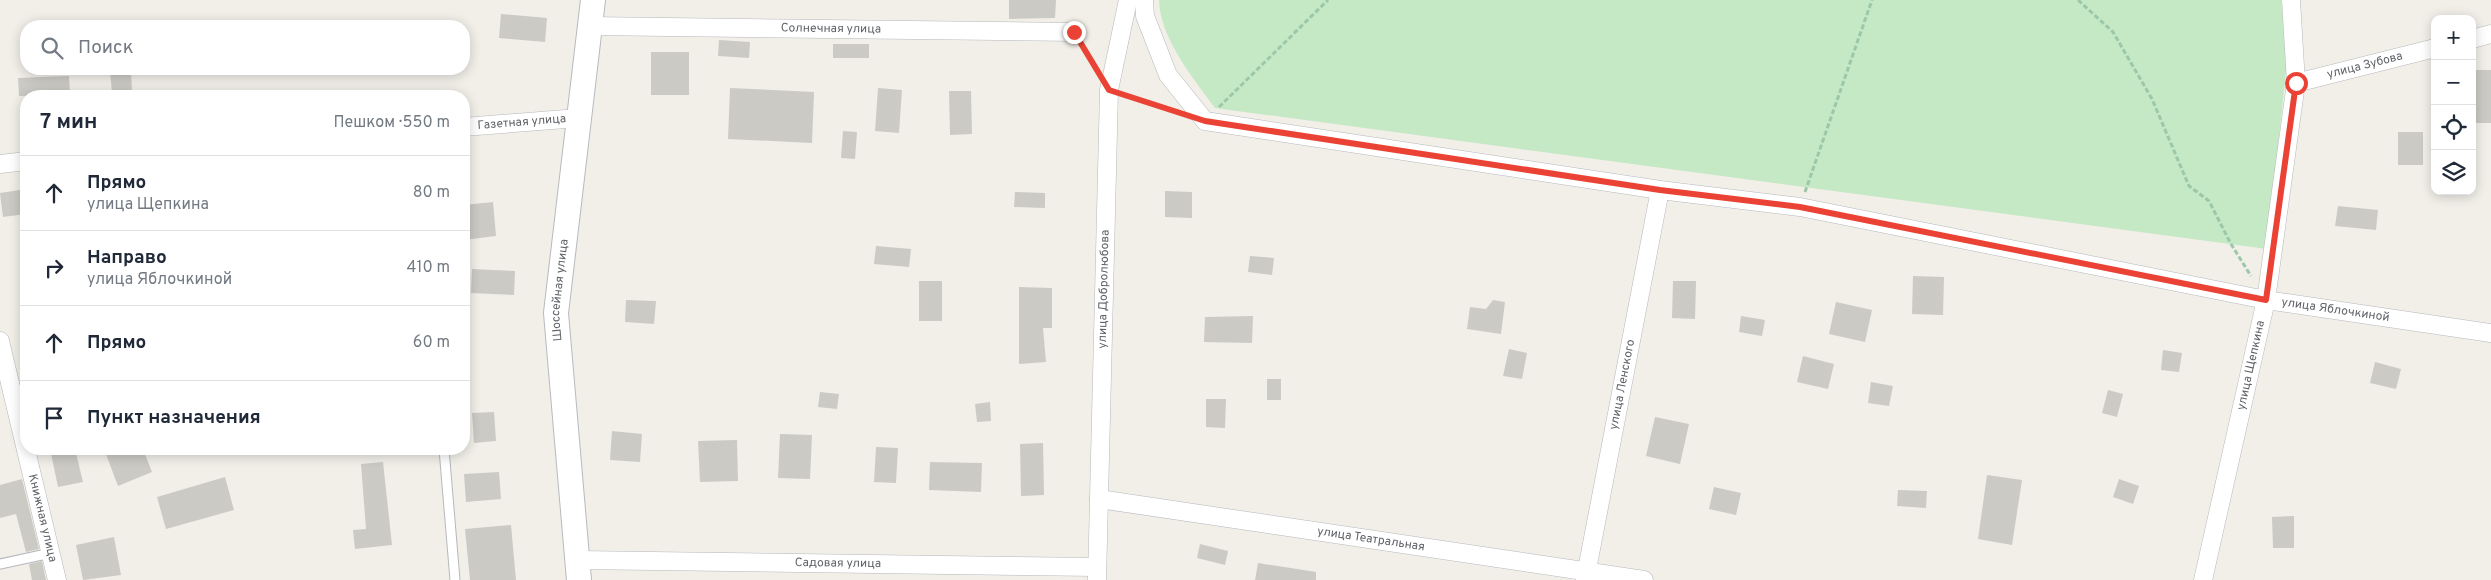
<!DOCTYPE html>
<html lang="ru">
<meta charset="utf-8">
<style>
:root{--surface:#fff;--page:#f2f2f3;--text:#1f2937;--muted:#747a83;--line:#e0e1e3}
body{margin:0;font-family:Overpass,sans-serif;background:var(--page);color:var(--text)}
.controls{position:absolute;right:15px;top:15px;display:grid;overflow:hidden;border-radius:10px;box-shadow:0 2px 12px #0003}
.controls button{width:45px;height:45px;display:grid;place-items:center;padding:0;border:0;border-bottom:1px solid var(--line);background:var(--surface);color:var(--text);font:25px sans-serif}
.stop{position:absolute;width:15px;height:15px;margin:-11px;border:4px solid #ea4335;border-radius:50%;background:#fff}
.stop.end{background:#ea4335;border-color:#fff;box-shadow:0 1px 5px #0008}
.list{margin:0;padding:0;list-style:none}
h2{display:flex;justify-content:space-between;align-items:center;height:65px;margin:0;padding:0 20px;font-size:21px}
h2 small{font-size:16px;font-weight:400;color:var(--muted)}
.list li{display:grid;grid-template-columns:32px 1fr auto;gap:15px;align-items:center;box-sizing:border-box;height:75px;padding:0 20px;border-top:1px solid var(--line)}
.list b{display:block;font-size:19px;white-space:nowrap}
.list p{margin:0;font-size:16px;white-space:nowrap;color:var(--muted)}
.list em{font-size:16px;font-style:normal;color:var(--muted)}
.icon{flex:none;width:28px;height:28px;fill:none;stroke:currentColor;stroke-width:2;stroke-linecap:round;stroke-linejoin:round}
.map{position:relative;flex:none;width:2491px;height:580px;overflow:hidden}
.search{position:absolute;background:var(--surface);box-shadow:0 2px 12px #0003;left:20px;top:20px;width:450px;height:55px;display:flex;align-items:center;gap:12px;box-sizing:border-box;padding:0 18px;border-radius:20px;color:var(--muted);font-size:19px}
.panel{position:absolute;background:var(--surface);box-shadow:0 2px 12px #0003;left:20px;top:90px;width:450px;height:365px;border-radius:20px}
.map>svg:first-child{display:block}
</style>
<div class="map">
<svg width="2491" height="580" viewBox="0 0 2491 580">
<rect width="100%" height="100%" fill="#f1efe8"/>
<path fill="#c5e8c5" d="M1159 0H2281L2287 62 2267 249 1215 108C1193 78 1160 38 1159 0Z"/>
<path fill="#cccac5" d="M1009 0H1056L1055 18 1009 19Z
M501 14 547 18 545 42 499 38Z
M719 40 750 42 749 58 718 56Z
M833 44H869V58H833Z
M651 52H689V95H651Z
M131 70 132 92 112 93 110 71Z
M2474 70H2491V123H2475Z
M69 76 70 95 19 96 18 78Z
M730 88 814 92 812 143 728 139Z
M878 88 902 90 899 133 875 131Z
M949 91H971L972 134 950 135Z
M843 131 857 132 855 159 841 158Z
M2398 132H2423V165H2398Z
M26 189V214L3 217 0 193Z
M1165 191 1192 192V218L1165 217Z
M1015 192 1045 193V208L1014 207Z
M493 202 496 236 464 240V205Z
M2338 206 2378 210 2376 230 2335 226Z
M876 246 911 249 909 267 874 264Z
M1250 256 1274 258 1272 275 1248 272Z
M472 269 515 271 514 295 471 293Z
M1913 276 1944 277 1943 315 1912 314Z
M919 281H942V321H919Z
M1673 281H1696L1695 319 1672 318Z
M1019 287 1052 288V328H1043L1046 362 1019 364Z
M626 300 656 301 654 324 625 322Z
M1493 300 1505 302 1501 334 1467 329 1470 307 1486 309Z
M1836 302 1872 310 1865 342 1829 334Z
M1253 316 1252 343 1204 342 1205 317Z
M1741 316 1765 320 1762 336 1739 332Z
M1509 349 1527 353 1522 379 1503 376Z
M2163 350 2182 353 2179 372 2161 370Z
M1803 356 1834 364 1828 389 1797 382Z
M2375 362 2401 369 2396 389 2370 383Z
M1267 379H1281V400H1267Z
M1871 382 1893 386 1889 406 1868 403Z
M2108 390 2123 394 2117 417 2102 413Z
M820 392 839 394 837 409 818 407Z
M1206 399H1226L1225 428 1206 427Z
M990 402 991 421 977 422 975 404Z
M494 412 496 441 474 443 472 413Z
M1655 417 1689 424 1680 464 1646 456Z
M612 431 642 434 640 462 610 460Z
M780 434 812 435 810 479 778 478Z
M737 440 738 481 700 482 698 441Z
M1043 443 1044 495 1021 496 1020 444Z
M876 447 898 448 896 483 874 482Z
M50 449H75L83 482 58 487Z
M104 449H143L152 472 118 486Z
M383 462 392 545 355 549 353 530 366 529 361 464Z
M930 462 982 463 981 492 929 490Z
M499 472 501 499 466 502 464 474Z
M1987 475 2022 480 2012 545 1978 539Z
M225 477 234 510 166 529 157 497Z
M22 479 39 549 26 552 16 514 0 518V485Z
M2119 479 2139 486 2133 504 2113 497Z
M1714 487 1741 493 1736 515 1709 509Z
M1898 490 1927 491 1926 508 1897 506Z
M2294 516V548H2273L2272 517Z
M511 525 516 580H470L465 529Z
M114 537 121 575 83 580 76 545Z
M1200 544 1228 551 1225 565 1197 558Z
M42 561 46 580H32L29 564Z
M1258 563 1316 572V580H1255Z"/>
<g fill="none" stroke-linecap="round" stroke-linejoin="round">
<defs>
<path id="lane" d="M444 449 455 580
M0 564 51 553"/>
<g id="street">
<path id="s1" d="M1144 0 1145 16 1168 75 1205 121 1660 190 1800 207 2266 300 2491 333"/>
<path id="s2" d="M589 26 1074 32"/>
<path d="M2472 39 2491 34"/>
<path id="s3" d="M2296 83 2435 48"/>
<path id="s4" d="M464 127 578 118"/>
<path d="M0 164 26 161"/>
<path id="s5" d="M0 341 57 580"/>
<path id="s6" d="M1099 499 1644 580"/>
<path id="s7" d="M578 560 1097 567"/>
<path id="s8" d="M1097 580 1109 90 1128 0"/>
<path id="s9" d="M1585 580 1660 190"/>
<path id="s10" d="M2203 580 2266 300 2296 83 2291 0"/>
</g>
<g id="secondary">
<path id="s11" d="M579 580 556 313 593 0"/>
</g>
</defs>
<use href="#lane" stroke="#b5b8bc" stroke-width="11"/>
<use href="#street" stroke="#b5b8bc" stroke-width="19"/>
<use href="#secondary" stroke="#b6babf" stroke-width="26"/>
<path stroke="#9cc7a9" stroke-width="3" stroke-dasharray="5 2.5" stroke-linecap="butt" d="M2078 0 2113 32 2152 99 2189 186 2209 201 2231 244 2251 276
M1082 46 1096 69
M1124 95 1175 112
M1219 107 1328 0
M1805 192 1872 0"/>
<use href="#lane" stroke="#fff" stroke-width="9"/>
<use href="#street" stroke="#fff" stroke-width="18"/>
<use href="#secondary" stroke="#fff" stroke-width="24"/>
</g>
<g fill="none" stroke-linecap="round" stroke-linejoin="round">
<path stroke="#ea4335" stroke-width="6" d="M1074 32 1109 90 1205 121 1660 190 1800 207 2266 300 2296 83"/>
</g>
<g text-anchor="middle" dominant-baseline="central" stroke-width="4.5" stroke-linejoin="round" paint-order="stroke">
<g font-size="12" fill="#5f6368" stroke="#fff">
<text stroke="none"><textPath href="#s2" startOffset="242">Солнечная улица</textPath></text>
<text stroke="none"><textPath href="#s3" startOffset="71">улица Зубова</textPath></text>
<text stroke="none"><textPath href="#s4" startOffset="58">Газетная улица</textPath></text>
<text stroke="none"><textPath href="#s8" startOffset="291">улица Добролюбова</textPath></text>
<text stroke="none"><textPath href="#s11" startOffset="291">Шоссейная улица</textPath></text>
<text stroke="none"><textPath href="#s1" startOffset="1285">улица Яблочкиной</textPath></text>
<text stroke="none"><textPath href="#s10" startOffset="220">улица Щепкина</textPath></text>
<text stroke="none"><textPath href="#s9" startOffset="199">улица Ленского</textPath></text>
<text stroke="none"><textPath href="#s5" startOffset="182">Книжная улица</textPath></text>
<text stroke="none"><textPath href="#s6" startOffset="275">улица Театральная</textPath></text>
<text stroke="none"><textPath href="#s7" startOffset="260">Садовая улица</textPath></text>
</g>
</g>
</svg>
<div class="controls">
<button>+</button>
<button>−</button>
<button><svg class="icon" aria-label="locate" viewBox="0 0 24 24"><circle cx="12" cy="12" r="6"/><path d="M12 2v4M12 18v4M2 12h4M18 12h4"/></svg></button>
<button><svg class="icon" aria-label="layers" viewBox="0 0 24 24"><path d="M12 4l9 5-9 5-9-5zM3 14l9 5 9-5"/></svg></button>
</div>
<div class="stop" style="left:2296px;top:83px"></div>
<div class="stop end" style="left:1074px;top:32px"></div>
<div class="search"><svg class="icon" aria-label="search" viewBox="0 0 24 24"><circle cx="10" cy="10" r="6"/><path d="M15 15l6 6"/></svg>Поиск</div>
<section class="panel">
<h2>7 мин<small>Пешком · 550 m</small></h2>
<ul class="list">
<li><svg class="icon" aria-label="ahead" viewBox="0 0 24 24"><path d="M12 20V5M6 11l6-6 6 6"/></svg><div><b>Прямо</b><p>улица Щепкина</p></div><em>80 m</em></li>
<li><svg class="icon" aria-label="right" viewBox="0 0 24 24"><path d="M7 20v-9h11M14 6l5 5-5 5"/></svg><div><b>Направо</b><p>улица Яблочкиной</p></div><em>410 m</em></li>
<li><svg class="icon" aria-label="ahead" viewBox="0 0 24 24"><path d="M12 20V5M6 11l6-6 6 6"/></svg><div><b>Прямо</b></div><em>60 m</em></li>
<li><svg class="icon" aria-label="arrive" viewBox="0 0 24 24"><path d="M6 21V4h12l-3 4 3 4H6"/></svg><div><b>Пункт назначения</b></div></li>
</ul>
</section>
</div>
